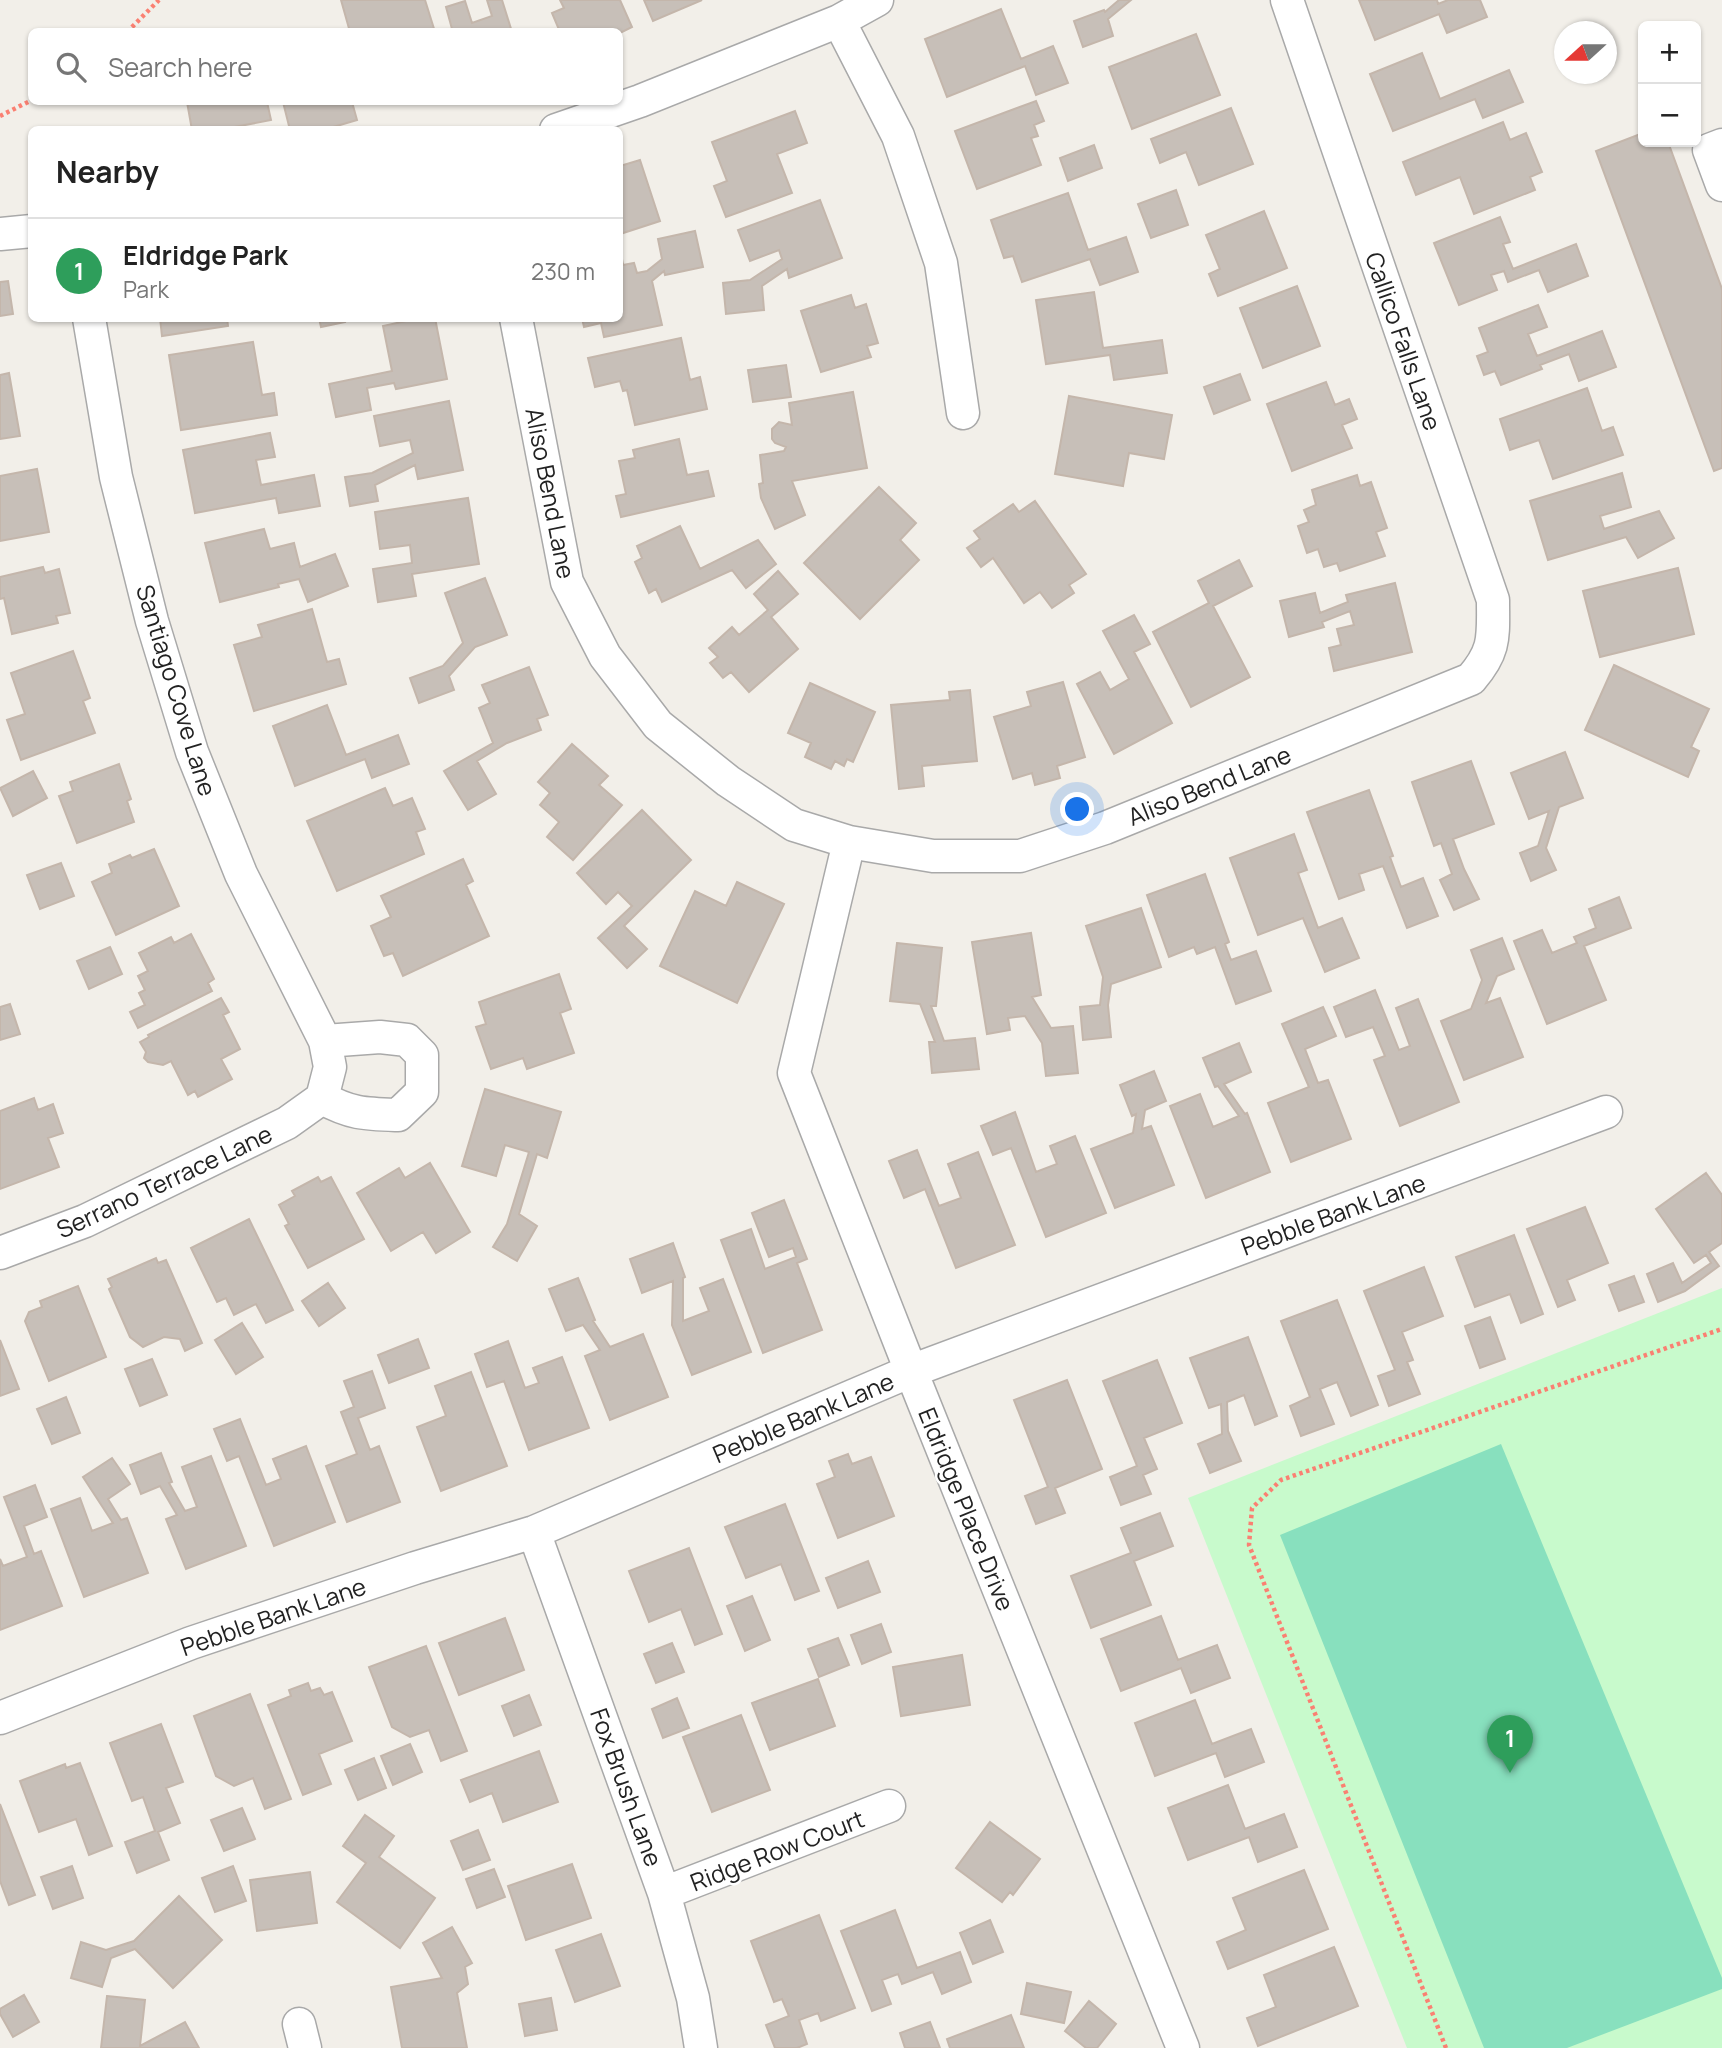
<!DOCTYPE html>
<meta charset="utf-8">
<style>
:root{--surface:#fff;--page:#f2f2f2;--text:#222;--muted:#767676;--line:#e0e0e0;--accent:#d40000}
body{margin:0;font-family:Manrope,sans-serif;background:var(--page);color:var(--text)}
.controls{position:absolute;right:21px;top:21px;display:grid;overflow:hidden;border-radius:10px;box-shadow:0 2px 5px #0004}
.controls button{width:63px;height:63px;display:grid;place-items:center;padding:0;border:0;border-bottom:2px solid var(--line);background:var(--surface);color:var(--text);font:35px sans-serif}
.compass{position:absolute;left:1554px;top:21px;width:63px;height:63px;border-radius:50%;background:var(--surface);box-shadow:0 2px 5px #0004;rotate:249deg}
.you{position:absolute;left:1078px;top:810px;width:24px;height:24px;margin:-18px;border:5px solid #fff;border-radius:50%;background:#1a73e8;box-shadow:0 0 0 10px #1a73e833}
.badge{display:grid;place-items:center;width:46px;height:46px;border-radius:50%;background:var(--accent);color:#fff;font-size:23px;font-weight:700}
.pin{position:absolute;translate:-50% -58px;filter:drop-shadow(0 2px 4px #0008)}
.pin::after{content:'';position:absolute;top:37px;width:24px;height:21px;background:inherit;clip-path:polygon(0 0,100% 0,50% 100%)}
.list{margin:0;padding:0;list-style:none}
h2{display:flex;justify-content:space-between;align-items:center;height:91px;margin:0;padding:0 28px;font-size:30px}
h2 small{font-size:23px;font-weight:400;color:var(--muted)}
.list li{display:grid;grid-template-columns:46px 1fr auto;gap:21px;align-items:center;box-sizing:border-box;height:105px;padding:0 28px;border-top:2px solid var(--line)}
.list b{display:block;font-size:26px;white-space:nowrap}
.list p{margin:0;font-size:23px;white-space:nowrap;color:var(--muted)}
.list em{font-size:23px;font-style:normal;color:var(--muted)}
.icon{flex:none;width:38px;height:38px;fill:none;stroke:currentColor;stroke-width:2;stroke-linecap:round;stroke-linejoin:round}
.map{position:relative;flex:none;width:1722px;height:2048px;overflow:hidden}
.search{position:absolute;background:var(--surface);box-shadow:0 2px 5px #0004;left:28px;top:28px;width:595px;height:77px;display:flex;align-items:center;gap:18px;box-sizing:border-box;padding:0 24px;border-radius:10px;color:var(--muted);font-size:26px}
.panel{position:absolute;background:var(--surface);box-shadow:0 2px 5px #0004;left:28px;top:126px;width:595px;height:196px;border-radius:10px}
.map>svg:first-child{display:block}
</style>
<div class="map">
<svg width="1722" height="2048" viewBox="0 0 1722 2048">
<rect width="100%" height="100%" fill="#f2efe9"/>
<path fill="#c8facc" d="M1722 1288V2048H1407L1188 1498Z"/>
<path fill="#88e0be" d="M1501 1444 1722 1978V1989L1567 2048H1484L1280 1535Z"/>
<path fill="#c7bfb8" stroke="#c4b6ab" stroke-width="2" d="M341 0H425L435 32H350Z
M487 0H502L512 32H446L452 29 446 7 465 1 472 23 492 16Z
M560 0H620L632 27 620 33 560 32 552 13 564 8Z
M644 0H702L653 21Z
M1119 0H1131L1108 19 1113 36 1083 47 1074 21 1104 10 1105 12Z
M1359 0H1437L1438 4 1448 0H1480L1487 17 1447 33 1439 14 1375 40Z
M1001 9 1021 59 1053 46 1068 83 1036 95 1025 66 947 97 925 39Z
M1196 34 1220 95 1132 129 1109 67Z
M1422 53 1440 99 1509 70 1523 102 1483 118 1475 99 1393 131 1370 74Z
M1036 101 1044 121 1034 125 1038 136 1031 138 1041 165 977 189 955 131Z
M187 102H267L271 120 219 130H192Z
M283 102H352L357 120 323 130H290Z
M1231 108 1253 164 1199 185 1186 152 1160 163 1151 139Z
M795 111 807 143 777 154 792 193 726 217 714 186 727 181 712 142Z
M1503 122 1510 140 1526 133 1542 172 1530 177 1535 190 1474 214 1460 177 1416 195 1403 162Z
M1643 133V142H1668L1722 289V468L1714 471 1596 151Z
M1094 145 1102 168 1068 181 1060 158Z
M640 160 660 221 620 234V166Z
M1176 190 1188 225 1151 238 1138 204Z
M1068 193 1088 250 1126 237 1138 272 1100 285 1090 259 1022 282 1013 256 1004 258 991 220Z
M820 200 842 258 789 278 787 269 762 286 764 310 726 314 723 283 750 280 782 259 779 250 750 261 738 230Z
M1264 211 1287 268 1218 296 1209 274 1220 269 1206 235Z
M1500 217 1510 242 1503 244 1513 269 1576 244 1588 276 1548 292 1539 270 1508 282 1504 271 1491 275 1497 290 1459 305 1434 243Z
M695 231 703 267 665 275 664 271 652 281 662 325 604 337 601 323 584 327 582 318H620V260L622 259 623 265 634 263 637 273 647 271 662 259 658 239Z
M8 281 13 314 0 316V282Z
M1297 286 1320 346 1263 368 1240 308Z
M1094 292 1103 348 1162 340 1167 373 1114 380 1110 355 1046 364 1036 300Z
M851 295 855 308 866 304 878 343 867 346 871 357 821 372 801 311Z
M1538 305 1547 327 1528 334 1537 356 1602 331 1616 367 1579 381 1569 354 1540 365 1542 369 1501 385 1495 371 1484 375 1477 356 1488 352 1479 328Z
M160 318H227L228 326 162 336Z
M319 318H344L345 322 321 327Z
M420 318H435L447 379 396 389 394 383 367 388 371 410 336 417 329 384 392 371 383 326Z
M681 338 690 380 700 377 707 409 635 425 627 390 623 391 620 381 595 387 588 358Z
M253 342 262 395 274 393 277 415 181 430 169 355Z
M786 365 791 397 753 402 748 370Z
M9 373 20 436 0 439V375Z
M1240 374 1250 400 1214 414 1204 387Z
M1326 382 1335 405 1349 399 1357 419 1342 425 1352 448 1292 471 1267 404Z
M1587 388 1602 431 1613 427 1623 455 1553 479 1539 440 1510 450 1500 419Z
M853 392 867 468 792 481 805 515 775 529 761 498 759 484 763 483 760 455 784 451 786 447 775 443 772 439V429L779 422 792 425 789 403Z
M1069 396 1172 415 1164 459 1129 453 1123 486 1055 474Z
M449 401 463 470 418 479 415 465 375 485 378 501 350 506 345 477 372 473 413 453 410 440 380 446 374 416Z
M270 433 275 457 256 460 261 485 314 475 320 506 279 513 276 498 195 513 183 450Z
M679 439 687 475 708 471 714 496 621 517 616 496 626 494 619 461 635 458 633 450Z
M37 469 49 532 0 541V476Z
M1622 473 1631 507 1600 516 1604 529 1659 511 1674 538 1638 558 1626 537 1548 560 1530 501Z
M1357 475 1360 486 1371 482 1387 528 1376 532 1385 556 1340 571 1337 563 1324 567 1318 549 1307 553 1298 526 1309 522 1304 510 1316 505 1312 490Z
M879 487 916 523 900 540 919 560 860 619 804 563Z
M468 498 479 564 412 574 416 596 378 602 373 569 412 563 410 545 380 549 375 512Z
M1035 501 1086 574 1069 585 1074 593 1052 608 1040 592 1024 603 993 558 981 567 967 548 980 539 974 531 1013 504 1019 512Z
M680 526 700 569 758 540 776 564 746 588 732 570 662 602 656 589 649 593 635 562 642 558 637 546Z
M264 529 270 549 294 543 300 567 335 554 348 586 308 602 299 579 278 584 279 587 220 602 205 543Z
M1239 560 1252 586 1213 606 1250 677 1191 707 1153 632 1209 603 1198 581Z
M43 567 45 573 59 569 70 613 56 616 58 623 12 634 4 598 0 599V577Z
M1678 568 1694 634 1600 657 1583 591Z
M778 571 798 594 771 617 798 649 749 692 731 672 723 678 710 663 718 657 709 648 732 627 739 635 768 610 754 594Z
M485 578 507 635 475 647 449 676 454 690 419 703 410 678 443 666 463 643 445 593Z
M1395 583 1412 652 1334 671 1329 648 1341 645 1337 629 1354 625 1350 611 1322 622 1324 627 1289 637 1280 601 1315 593 1320 613 1348 602 1346 595Z
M312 609 327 662 339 659 346 684 254 711 234 645 262 637 258 625Z
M1134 615 1150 644 1134 652 1172 723 1114 754 1077 684 1100 672 1110 690 1129 679 1103 631Z
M73 651 90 698 83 701 95 733 21 760 7 720 25 714 11 673Z
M1614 665 1709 709 1691 747 1699 751 1688 777 1585 730Z
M529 667 548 715 537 719 541 730 507 743 477 761 496 794 468 810 444 771 493 743 479 708 490 703 482 685Z
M1063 682 1085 757 1057 766 1060 778 1035 785 1032 773 1013 779 994 717 1031 706 1027 692Z
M810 683 875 712 853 762 847 759 844 766 835 761 831 769 805 757 811 743 788 733Z
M970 690 977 761 922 766 924 786 899 789 891 705 950 700 949 692Z
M327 705 346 755 398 735 409 764 372 778 365 759 295 786 273 726Z
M572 744 608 776 599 785 622 805 573 860 547 837 559 822 540 805 550 793 538 782Z
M1565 752 1583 798 1559 807 1546 848 1556 870 1531 881 1520 853 1538 846 1549 811 1529 819 1511 773Z
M1471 761 1494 824 1453 839 1464 869 1479 899 1454 910 1440 880 1452 874 1441 843 1434 846 1412 782Z
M119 764 131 799 127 801 134 822 77 843 59 796 73 791 70 782Z
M33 771 47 798 13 816 0 788Z
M385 788 393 806 412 798 425 829 416 832 424 854 337 891 307 821Z
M1369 790 1393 856 1390 857 1401 887 1423 878 1438 916 1407 928 1383 866 1359 874 1364 890 1339 899 1307 812Z
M642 810 691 860 624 926 647 949 627 968 598 938 632 906 618 892 606 904 577 873Z
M1294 834 1307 870 1298 873 1318 928 1342 918 1359 958 1325 972 1303 918 1258 935 1230 858Z
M154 849 179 906 116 935 92 882 112 873 109 864 130 855 132 858Z
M463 859 473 881 466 885 489 936 403 976 393 953 384 956 371 926 391 917 381 896Z
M61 863 74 896 40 909 27 875Z
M1205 874 1229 942 1225 944 1231 960 1256 951 1271 991 1236 1004 1215 947 1197 954 1194 947 1169 957 1147 895Z
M737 882 784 904 737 1003 660 966 695 891 726 906Z
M1619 897 1631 928 1584 946 1606 1000 1547 1024 1514 941 1542 930 1552 953 1577 943 1574 937 1596 928 1589 909Z
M1141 908 1161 967 1111 984 1108 1005 1111 1037 1083 1040 1080 1007 1100 1005 1103 977 1086 926Z
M1031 933 1041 995 1032 997 1051 1028 1073 1026 1078 1073 1046 1076 1042 1043 1025 1016 1008 1018 1010 1030 987 1034 972 942Z
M191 934 214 979 208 983 212 991 138 1028 130 1012 145 1005 139 993 145 990 138 976 148 971 139 953 171 937 174 943Z
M1502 938 1514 969 1497 976 1486 1003 1500 998 1523 1057 1464 1080 1441 1021 1471 1009 1482 980 1471 950Z
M897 943 942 948 936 1006H931L944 1041 975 1038 979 1069 932 1073 929 1042H935L920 1004 890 1001Z
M110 947 122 974 89 989 77 961Z
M559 974 571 1009 560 1013 574 1053 527 1069 523 1058 491 1069 476 1027 486 1024 479 1002Z
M1375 990 1399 1050 1410 1046 1396 1008 1418 999 1459 1102 1400 1126 1374 1060 1385 1056 1373 1027 1346 1037 1334 1007Z
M221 998 229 1012 223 1015 240 1049 221 1059 232 1079 198 1097 195 1091 188 1095 171 1061 163 1065 148 1062 144 1058 146 1052 140 1042 149 1037 148 1035Z
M10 1004 20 1034 0 1040V1007Z
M1323 1007 1336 1036 1305 1049 1318 1083 1328 1080 1351 1139 1291 1162 1268 1103 1309 1087 1282 1024Z
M1239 1043 1251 1072 1224 1084 1245 1114 1247 1113 1270 1172 1206 1198 1170 1106 1200 1094 1213 1127 1239 1116 1218 1086 1215 1087 1203 1058Z
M1154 1071 1166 1101 1145 1110 1142 1129 1151 1126 1174 1185 1115 1208 1091 1149 1133 1133 1136 1114 1132 1116 1120 1085Z
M485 1089 561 1112 547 1158 537 1154 519 1214 537 1226 517 1261 493 1247 507 1224 529 1152 505 1145 496 1176 462 1166Z
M34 1098 38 1110 53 1104 63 1133 48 1138 59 1167 0 1189V1111Z
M1015 1112 1036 1172 1057 1164 1050 1146 1075 1136 1106 1213 1046 1237 1011 1148 993 1155 981 1126Z
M917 1150 939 1206 961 1198 948 1164 978 1152 1015 1245 956 1268 925 1189 904 1198 889 1161Z
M430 1163 470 1232 436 1253 423 1232 391 1251 357 1193 399 1168 405 1178Z
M1706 1173 1722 1195V1243L1709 1252 1719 1266 1685 1291 1658 1302 1647 1274 1673 1263 1682 1283 1711 1263 1706 1255 1694 1263 1656 1209Z
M318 1177 321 1182 331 1177 364 1239 308 1268 285 1226 289 1224 279 1205 295 1196 292 1191Z
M784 1200 807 1259 797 1263 822 1330 763 1353 721 1240 751 1229 765 1269 796 1257 793 1248 769 1257 752 1213Z
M1585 1207 1608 1263 1567 1280 1575 1300 1558 1307 1527 1229Z
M249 1219 293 1310 266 1323 256 1304 234 1315 226 1298 217 1302 191 1248Z
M1514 1235 1543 1314 1521 1323 1510 1294 1475 1307 1456 1257Z
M673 1243 685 1277 683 1278V1321L709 1311 700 1288 723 1279 751 1352 692 1375 672 1325 673 1281 642 1293 630 1259Z
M156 1258 158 1263 166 1260 202 1343 185 1351 180 1339 164 1337 143 1347 130 1337 109 1289 112 1287 108 1279Z
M1424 1267 1443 1316 1402 1332 1413 1360 1407 1362 1420 1394 1389 1406 1378 1376 1395 1370 1364 1291Z
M1634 1276 1644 1302 1619 1311 1609 1285Z
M578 1278 595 1320 593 1321 610 1347 643 1334 668 1397 610 1420 585 1356 600 1350 583 1325 566 1331 549 1289Z
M328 1283 345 1308 319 1326 302 1301Z
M78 1286 106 1357 49 1381 25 1321 29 1312 42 1307 40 1301Z
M1337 1300 1378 1405 1351 1416 1337 1382 1320 1389 1334 1424 1301 1436 1290 1406 1310 1397 1281 1321Z
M1490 1317 1505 1359 1480 1368 1465 1326Z
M242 1323 263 1357 236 1374 215 1340Z
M1248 1337 1277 1416 1255 1425 1244 1395 1227 1402 1228 1431 1241 1461 1210 1473 1198 1444 1222 1434 1221 1404 1209 1408 1190 1358Z
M418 1339 429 1368 389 1383 378 1355Z
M0 1340 19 1389 0 1396Z
M508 1341 525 1388 539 1383 533 1368 562 1357 589 1428 529 1450 504 1381 487 1387 475 1354Z
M152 1359 167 1395 140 1406 125 1369Z
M1157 1360 1182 1423 1144 1438 1157 1469 1143 1475 1151 1494 1121 1505 1110 1477 1137 1466 1103 1381Z
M372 1371 385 1408 358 1418 370 1450 379 1446 400 1502 347 1522 326 1466 357 1454 341 1412 354 1407 344 1381Z
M471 1372 507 1466 441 1491 417 1427 446 1416 435 1386Z
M1067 1380 1102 1469 1055 1488 1065 1513 1036 1524 1025 1496 1048 1487 1014 1400Z
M66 1397 80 1433 52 1444 37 1409Z
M240 1419 266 1485 281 1479 273 1459 306 1446 335 1522 274 1546 239 1456 227 1461 214 1429Z
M161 1453 172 1482 169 1483 185 1511 197 1507 182 1467 211 1456 246 1546 186 1569 166 1519 177 1515 160 1486 141 1494 130 1465Z
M848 1454 852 1464 871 1457 894 1516 838 1538 817 1484 835 1477 829 1461Z
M112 1458 130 1484 108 1499 121 1520 127 1518 148 1573 84 1597 51 1509 80 1498 92 1531 113 1523 83 1477Z
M35 1485 47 1517 24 1526 34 1554 41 1551 62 1606 0 1630V1559L3 1566 27 1557 4 1497Z
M785 1504 819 1591 795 1600 781 1564 746 1578 725 1527Z
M1160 1513 1173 1546 1134 1561 1151 1605 1091 1628 1071 1576 1131 1553 1121 1528Z
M689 1548 722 1634 695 1645 681 1609 649 1622 629 1571Z
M868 1561 880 1592 838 1608 826 1578Z
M752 1596 770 1640 745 1651 727 1606Z
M1161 1616 1178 1660 1217 1645 1230 1678 1191 1693 1181 1668 1121 1691 1101 1639Z
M505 1618 524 1670 459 1695 439 1643Z
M881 1624 891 1652 862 1664 851 1635Z
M838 1638 849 1665 819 1677 808 1649Z
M672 1643 684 1672 656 1683 644 1654Z
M426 1646 467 1751 441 1761 429 1730 410 1737 392 1727 369 1667Z
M962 1655 970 1705 901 1716 893 1667Z
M818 1679 835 1726 770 1750 752 1703Z
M308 1683 311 1691 320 1688 324 1695 332 1692 352 1741 319 1754 331 1784 303 1795 268 1705 291 1696 289 1690Z
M250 1694 291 1799 265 1809 253 1778 234 1786 216 1776 194 1716Z
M529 1695 541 1725 514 1736 502 1706Z
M677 1698 689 1728 663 1738 652 1709Z
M1195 1700 1212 1744 1251 1729 1264 1762 1225 1777 1216 1753 1155 1776 1135 1723Z
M741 1715 770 1790 712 1812 683 1737Z
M161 1724 183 1782 166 1788 180 1823 158 1832 169 1860 137 1873 125 1842 155 1831 143 1797 132 1801 110 1743Z
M410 1744 422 1772 393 1785 381 1756Z
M539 1751 558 1802 503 1822 492 1793 470 1802 461 1780Z
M374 1758 386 1788 358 1800 345 1770Z
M80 1763 112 1846 89 1855 76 1819 39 1832 20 1781 65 1764 66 1768Z
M1228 1785 1245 1829 1284 1814 1297 1847 1258 1862 1249 1837 1188 1860 1168 1808Z
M0 1804 35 1895 9 1905 0 1881Z
M242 1808 255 1839 224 1851 211 1820Z
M365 1815 394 1836 379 1857 435 1898 400 1948 337 1902 366 1863 343 1846Z
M990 1822 1040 1859 1013 1895 1010 1892 1002 1902 956 1868Z
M478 1830 490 1860 463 1870 451 1841Z
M572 1864 591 1918 526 1940 508 1886Z
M72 1866 83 1898 53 1909 41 1877Z
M233 1866 246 1901 215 1912 202 1878Z
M494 1869 505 1897 477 1908 466 1879Z
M1304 1870 1328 1929 1228 1969 1217 1942 1246 1930 1233 1898Z
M310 1872 317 1923 257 1931 250 1880Z
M179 1896 222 1940 173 1988 135 1949 111 1958 102 1987 71 1978 81 1942 106 1950 134 1941Z
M895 1910 917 1968 960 1952 971 1982 942 1994 933 1972 902 1984 898 1974 882 1980 891 2004 872 2011 841 1931Z
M819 1915 855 2008 821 2021 818 2013 799 2020 807 2044 797 2048H775L766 2025 789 2016 782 1999 774 2002 751 1941Z
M990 1920 1003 1952 973 1964 960 1933Z
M452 1927 472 1963 465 1967 468 1984 457 1993 467 2048H402L391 1987 442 1978 423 1943Z
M601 1934 620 1986 575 2002 556 1950Z
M1334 1947 1358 2006 1258 2046 1247 2018 1276 2007 1264 1975Z
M1027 1983 1071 1992 1064 2023 1021 2014Z
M24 1995 39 2022 13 2037 0 2014V2009Z
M107 1996 145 2000 140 2046 185 2022 199 2048H101Z
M551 1998 557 2030 525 2036 519 2004Z
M1089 2001 1116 2024 1097 2048H1086L1065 2031Z
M1011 2015 1024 2048H950L947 2039Z
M930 2022 940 2048H905L900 2033Z"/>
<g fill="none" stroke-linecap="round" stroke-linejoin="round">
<defs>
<path id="minor" d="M839 21 898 136 941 263 963 413
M556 130 640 101 839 21 877 0
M1722 145 1709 150 1722 185
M0 234 32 231
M516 318 567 582 605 656 658 725 728 781 794 825 849 842 933 856H1020L1105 828 1471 679C1496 650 1493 637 1493 600L1287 0
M849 842 794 1073 911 1371 1183 2048
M322 1098C351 1114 365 1114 398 1115L422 1092V1055L407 1040 380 1037 325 1041
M0 1253 85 1221 287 1123 322 1098 330 1067 325 1041 241 874 192 752 152 621 116 477 89 318
M534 1532 664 1893 693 1998 701 2048
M0 1718 191 1643 415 1568 534 1532 911 1371 1606 1112
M664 1893 889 1806
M299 2024 305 2048"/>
</defs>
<use href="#minor" stroke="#a9a9a9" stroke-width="35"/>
<path stroke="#fa8072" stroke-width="4.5" stroke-dasharray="3.5 3.5" stroke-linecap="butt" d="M127 32 159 0
M0 116 32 100
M1446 2048 1249 1545 1252 1508 1281 1480 1722 1329"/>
<use href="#minor" stroke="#fff" stroke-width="32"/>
</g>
<g text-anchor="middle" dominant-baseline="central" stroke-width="5" stroke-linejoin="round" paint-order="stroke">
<g font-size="24" fill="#222" stroke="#fff">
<text transform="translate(1404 341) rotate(71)">Callico Falls Lane</text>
<text transform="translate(551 493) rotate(79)">Aliso Bend Lane</text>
<text transform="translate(177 690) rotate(73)">Santiago Cove Lane</text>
<text transform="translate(1209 785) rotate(-22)">Aliso Bend Lane</text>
<text transform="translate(164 1181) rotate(-25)">Serrano Terrace Lane</text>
<text transform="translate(1333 1214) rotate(-20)">Pebble Bank Lane</text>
<text transform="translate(803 1417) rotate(-23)">Pebble Bank Lane</text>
<text transform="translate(967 1509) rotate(68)">Eldridge Place Drive</text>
<text transform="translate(273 1616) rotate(-19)">Pebble Bank Lane</text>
<text transform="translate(627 1787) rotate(70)">Fox Brush Lane</text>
<text transform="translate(777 1850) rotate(-21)">Ridge Row Court</text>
</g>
</g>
</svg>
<div class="controls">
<button>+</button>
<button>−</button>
</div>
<svg class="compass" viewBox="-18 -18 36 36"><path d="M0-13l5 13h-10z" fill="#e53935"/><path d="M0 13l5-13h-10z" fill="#767676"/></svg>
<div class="you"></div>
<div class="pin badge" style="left:1510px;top:1773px;background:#2e9e5b">1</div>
<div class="search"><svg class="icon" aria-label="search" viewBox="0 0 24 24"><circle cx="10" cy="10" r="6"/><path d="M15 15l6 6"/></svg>Search here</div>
<section class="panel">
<h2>Nearby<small></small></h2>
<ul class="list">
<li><span class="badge" style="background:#2e9e5b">1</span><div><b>Eldridge Park</b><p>Park</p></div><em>230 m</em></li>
</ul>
</section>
</div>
